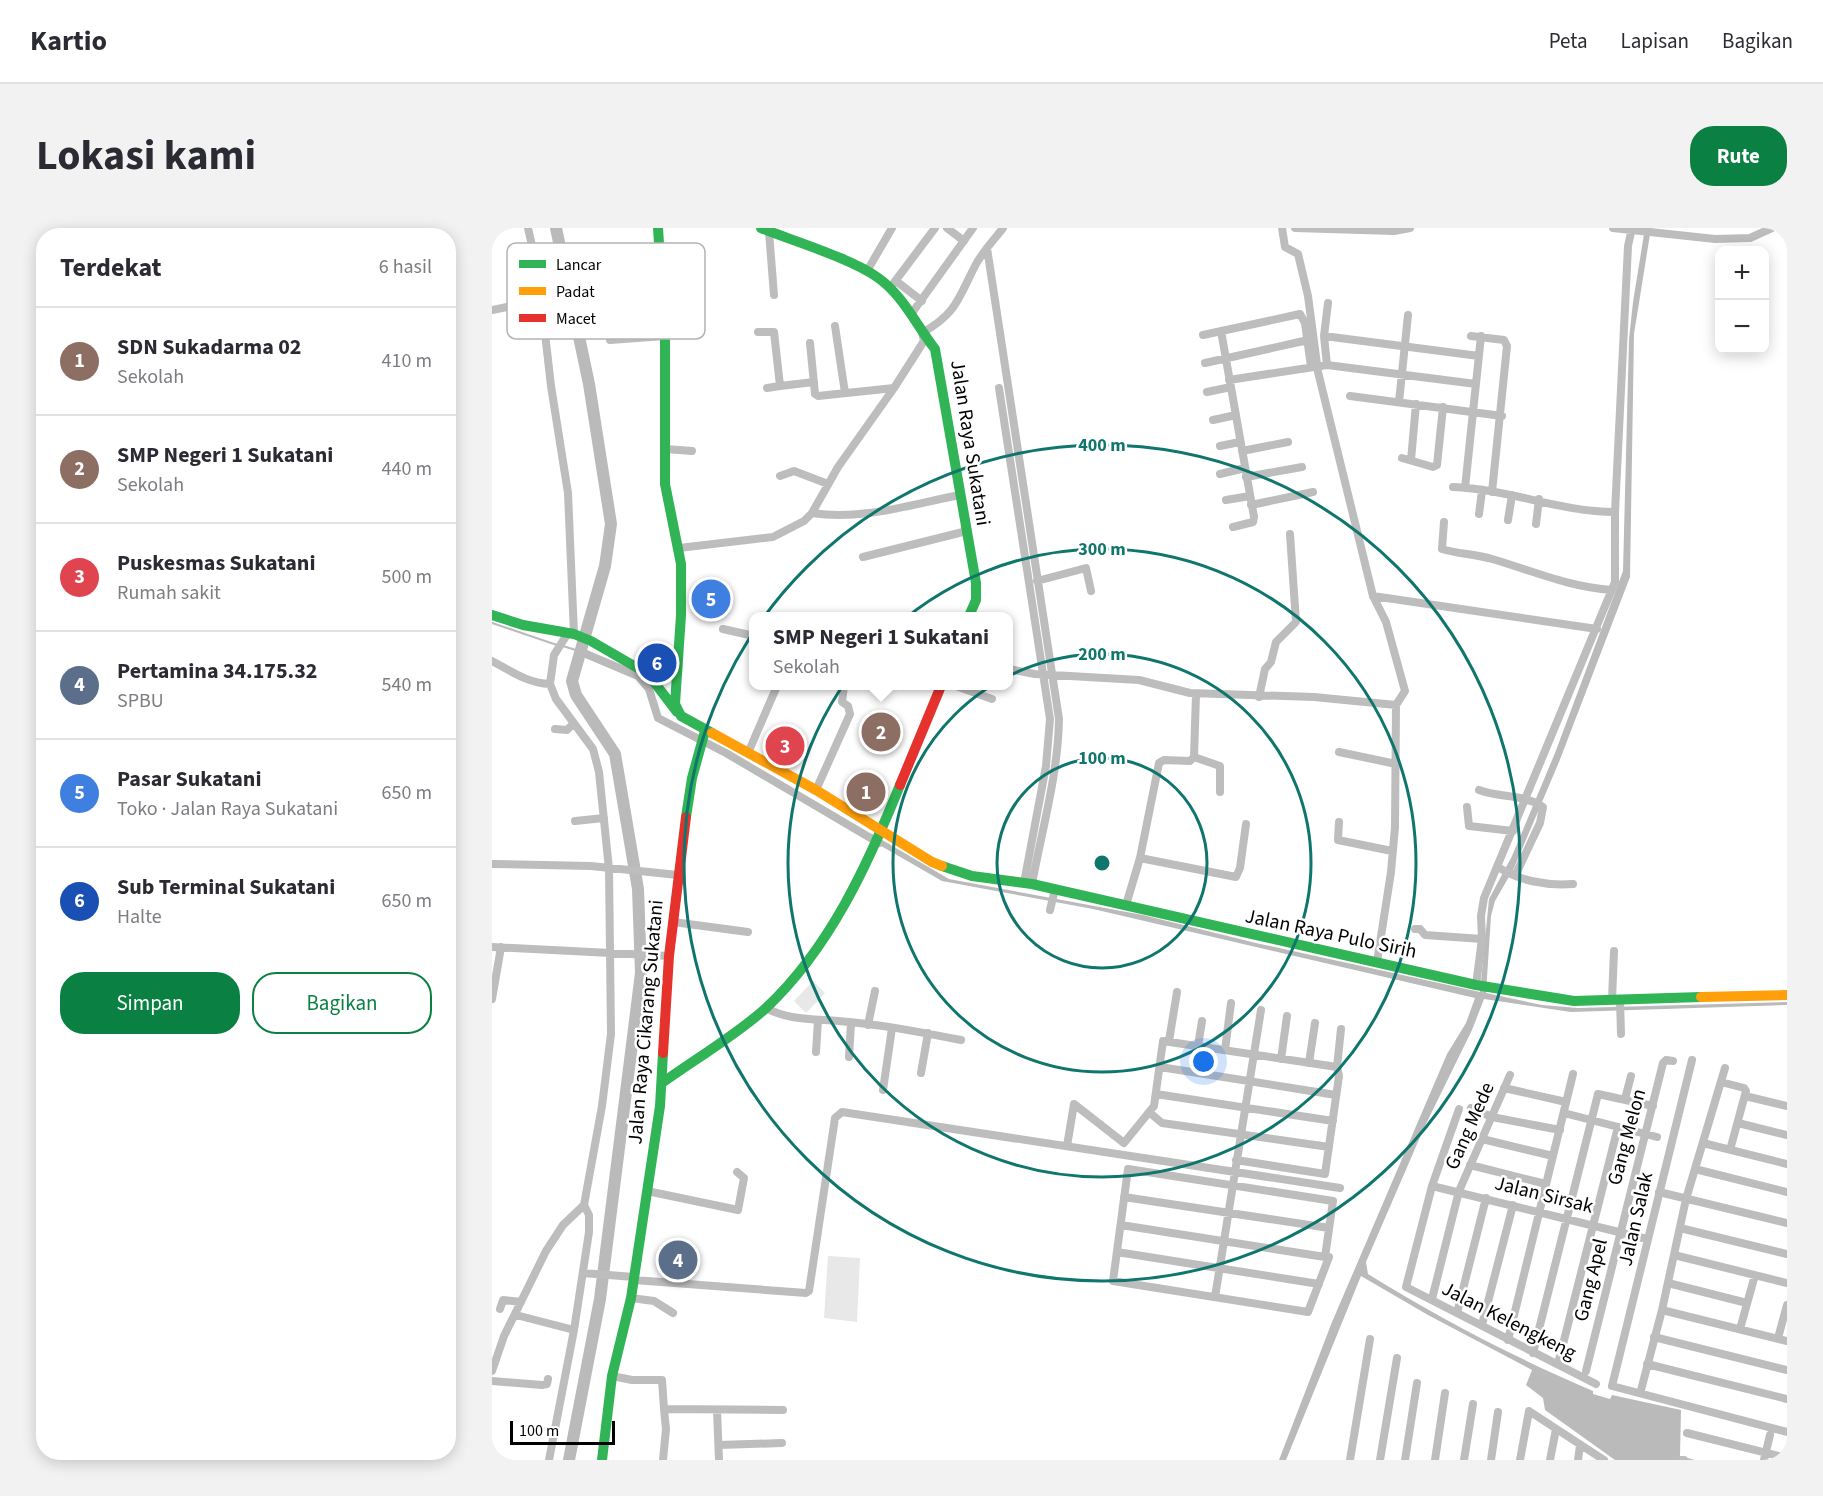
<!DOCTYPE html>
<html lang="id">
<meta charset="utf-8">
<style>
:root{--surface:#fff;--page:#f2f2f3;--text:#2b2b33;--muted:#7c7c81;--line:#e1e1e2;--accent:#0b8043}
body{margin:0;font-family:"Source Sans 3",sans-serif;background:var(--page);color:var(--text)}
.controls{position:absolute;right:18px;top:18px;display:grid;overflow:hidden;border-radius:12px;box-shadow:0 3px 15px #0003}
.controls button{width:54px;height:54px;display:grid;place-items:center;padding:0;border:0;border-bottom:2px solid var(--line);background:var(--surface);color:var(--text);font:30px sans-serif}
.scale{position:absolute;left:18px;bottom:15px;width:105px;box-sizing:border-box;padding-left:6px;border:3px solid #000;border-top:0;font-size:16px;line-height:21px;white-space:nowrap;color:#000;-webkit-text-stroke:4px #fff;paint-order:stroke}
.you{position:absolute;left:712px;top:834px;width:21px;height:21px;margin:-15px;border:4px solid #fff;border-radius:50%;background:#1a73e8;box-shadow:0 0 0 9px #1a73e833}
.badge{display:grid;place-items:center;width:39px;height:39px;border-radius:50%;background:var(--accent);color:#fff;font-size:20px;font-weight:700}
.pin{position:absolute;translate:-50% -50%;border:3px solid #fff;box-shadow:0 2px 6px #0006}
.popup{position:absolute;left:257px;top:384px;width:264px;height:78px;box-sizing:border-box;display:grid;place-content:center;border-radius:12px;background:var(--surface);filter:drop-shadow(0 2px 4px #0005);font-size:20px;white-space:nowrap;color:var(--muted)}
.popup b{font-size:22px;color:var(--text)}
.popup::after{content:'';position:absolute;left:50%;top:100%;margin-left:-12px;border:12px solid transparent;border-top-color:var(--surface)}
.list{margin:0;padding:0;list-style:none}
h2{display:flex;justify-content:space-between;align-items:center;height:78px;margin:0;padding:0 24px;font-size:26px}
h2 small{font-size:20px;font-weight:400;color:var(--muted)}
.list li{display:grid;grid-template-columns:39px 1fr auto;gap:18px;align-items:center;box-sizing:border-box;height:108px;padding:0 24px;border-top:2px solid var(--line)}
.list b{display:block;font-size:22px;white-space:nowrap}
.list p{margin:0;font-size:20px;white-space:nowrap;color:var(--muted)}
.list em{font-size:20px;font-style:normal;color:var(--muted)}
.actions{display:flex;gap:12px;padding:18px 24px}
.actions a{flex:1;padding:14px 0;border:2px solid var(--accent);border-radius:24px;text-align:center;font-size:21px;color:var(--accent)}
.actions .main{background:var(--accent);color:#fff}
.map{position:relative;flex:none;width:1295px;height:1232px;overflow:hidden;border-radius:24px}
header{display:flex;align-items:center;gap:36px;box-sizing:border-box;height:84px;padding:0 30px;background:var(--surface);border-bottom:2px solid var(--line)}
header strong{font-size:28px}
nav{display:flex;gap:33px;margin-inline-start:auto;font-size:21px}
.intro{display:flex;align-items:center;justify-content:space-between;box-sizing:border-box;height:144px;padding:0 36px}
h1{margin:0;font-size:42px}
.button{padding:15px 27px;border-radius:24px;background:var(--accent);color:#fff;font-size:21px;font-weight:700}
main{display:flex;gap:36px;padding:0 36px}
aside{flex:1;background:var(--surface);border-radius:24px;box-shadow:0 3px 15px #0003}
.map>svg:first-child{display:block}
</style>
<header>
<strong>Kartio</strong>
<nav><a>Peta</a><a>Lapisan</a><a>Bagikan</a></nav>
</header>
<div class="intro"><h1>Lokasi kami</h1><a class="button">Rute</a></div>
<main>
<aside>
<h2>Terdekat<small>6 hasil</small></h2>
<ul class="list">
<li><span class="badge" style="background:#8d6e63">1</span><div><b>SDN Sukadarma 02</b><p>Sekolah</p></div><em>410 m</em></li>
<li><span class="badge" style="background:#8d6e63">2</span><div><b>SMP Negeri 1 Sukatani</b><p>Sekolah</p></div><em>440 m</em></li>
<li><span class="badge" style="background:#e0444e">3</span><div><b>Puskesmas Sukatani</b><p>Rumah sakit</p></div><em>500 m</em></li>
<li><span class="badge" style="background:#5c6f8a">4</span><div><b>Pertamina 34.175.32</b><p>SPBU</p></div><em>540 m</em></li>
<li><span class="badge" style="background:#3f7fe0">5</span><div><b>Pasar Sukatani</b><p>Toko · Jalan Raya Sukatani</p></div><em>650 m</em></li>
<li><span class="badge" style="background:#1a4fb4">6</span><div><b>Sub Terminal Sukatani</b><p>Halte</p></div><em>650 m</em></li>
</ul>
<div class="actions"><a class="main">Simpan</a><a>Bagikan</a></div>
</aside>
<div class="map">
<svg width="1295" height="1232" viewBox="0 0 1295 1232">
<rect width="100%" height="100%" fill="#fff"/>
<path fill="#e8e8e8" d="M321 753 333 765 314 785 302 773Z
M336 1028 368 1030 365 1094 332 1090Z"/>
<path fill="#bababa" d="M1153 0H1159L1142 106 1138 349 1067 534 1022 640 1003 673 999 688 994 765 1050 777 1086 780 1295 774V777L1079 784 992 771 980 802 932 900 874 1034 876 1046C948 1091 1024 1130 1101 1163V1166L1118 1171 1120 1167 1189 1182 1188 1228 1203 1232H1123L1053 1182 1051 1170 1034 1157 1040 1142 936 1087 869 1048 794 1232H787L840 1094 955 826 974 795 983 770 601 681 450 653 377 611 380 606 457 651 651 687 764 715 988 764 997 671 1020 628 1063 525 1131 343 1137 111 1141 74Z"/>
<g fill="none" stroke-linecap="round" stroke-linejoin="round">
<path stroke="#bababa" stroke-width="2" d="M0 395 65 417
M71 418 87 423"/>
<path stroke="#bababa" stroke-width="8" d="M87 423 146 448 157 461 166 490 234 525 387 615"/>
<path stroke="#bababa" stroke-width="12" d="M64 0 97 156 119 296 113 338 80 453 84 467 123 526 146 661 149 745 108 1071 77 1232"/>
<path stroke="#bdbdbd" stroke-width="8" d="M36 0 46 44 59 158 76 265 82 406
M455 0 472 13
M790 0 793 19 806 26 816 68 826 144 881 368 894 394 913 463 904 477 903 599 899 644 885 734
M803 0 902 3 918 0
M1121 0 1223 11 1258 10 1280 0
M277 4 282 67
M495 20 567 491C566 547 550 601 540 656
M375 43 400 0
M404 53 430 73
M398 60 443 0
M49 74 93 72
M0 82 15 79
M420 85 481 0
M343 98 353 165
M729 103 762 289 761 294 741 299
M266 104H282L288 158 322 154
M711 107 808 86 813 95 819 139
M832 108 987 128
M979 108 1012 112 1015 118 1000 264
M118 112 173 108
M318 115 323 166 326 168 402 160
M713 135 816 112
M835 137 832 108 836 75
M737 152 835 137 984 156
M275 160 288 158
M507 160 558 491 554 538 532 655
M715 164 739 159
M858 168 1010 188
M907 174 916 87
M721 192 744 187
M728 218 748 214
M174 221 200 223
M750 223 796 214
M910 230 941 239 945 237 951 179
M919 232 924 176
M728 246 753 240
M288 248 302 243 336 256
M754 249 810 239
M961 259C1017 261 1068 284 1123 284
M973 260 989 108
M734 272 758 268
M759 277 821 264
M320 285C369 293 420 276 468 267
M987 286 990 263
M1016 292 1020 267
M952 294 950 321C966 326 983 326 1000 331 1041 343 1077 359 1120 362
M1044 296 1047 271
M187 320 281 309 312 293 320 285 346 239 402 160 432 113 430 105C465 85 466 71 483 38 490 24 502 12 511 0
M371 329 475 303
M545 353 594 340 599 363
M881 368 1105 401
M231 401 262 408
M0 433C19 443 35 455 58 456
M516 441 543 446 647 452 698 465 822 469 904 477
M464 458 500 471
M767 469 773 441 779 434 784 414 804 394 798 306
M63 501 75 502 82 495
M847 524 904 536
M256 525 285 458
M702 529 728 538V564
M324 562 358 486 356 478 350 474 352 458
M987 562C1008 570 1032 566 1051 579L1048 595 1023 648
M975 579 977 598 1021 603
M83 593 112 590
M847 594 846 612 900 623
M648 630 744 649 748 640 754 596
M0 636 99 638 186 647
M1006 639C1027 653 1056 658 1081 656
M634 677 648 630 667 535 672 532 698 533 702 529 704 466
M558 682 563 661
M181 694 256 704
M923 701H928L933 707 990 711
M0 719 177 728
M984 757 990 711 989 688 992 670 1123 354V284L1136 18 1140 0
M0 771 9 719
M1120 772 1122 723
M1128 772 1129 806
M274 780C295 792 322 791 346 793 387 796 428 804 469 812
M376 797 383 763
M677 813 685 764
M706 818 710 793
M733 822 739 775
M324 824 326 792
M357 829 359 795
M789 831 795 788
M1200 832 1120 1158 1295 1204
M817 835 823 795
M668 839 844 867
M429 845 436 805
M1229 854 1252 860 1254 863 1238 922
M1012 860 1074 874
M391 862 400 800
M664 866 841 893
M1253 868 1295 878
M1133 871 1139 848
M979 880 1000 889 1068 902
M967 881 940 958 914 1059 1104 1156
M657 884 670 895 837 919
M1072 885 1165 909
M1246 895 1295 907
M990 911 1061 928
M1211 915 1295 936
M575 918 582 876 632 915 662 878 671 813 845 839
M744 932 833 946 847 848 845 839 849 801
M978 937 1054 956
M1203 941 1295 964
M940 958 1155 1011
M155 963 246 982 252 950 245 944
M1167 964 1295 995
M632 969 837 1000
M629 997 833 1029H837L816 1084 621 1053 636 941 841 973 833 1029
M1188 1000 1295 1026
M625 1024 827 1056
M1182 1027 1295 1055
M91 1045 142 1049
M142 1052 314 1065 317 1063 343 890 350 884 848 960
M1176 1055 1255 1075
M723 1069 769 782
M139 1070 162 1073 181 1085
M940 1071 967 963 1018 847
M8 1081 11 1072 29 1074
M1170 1082 1295 1113
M965 1085 994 970
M24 1087 82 1102
M990 1097 1021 977
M1248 1101 1263 1047
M1162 1109 1295 1142
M1286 1110 1295 1077
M1016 1112 1081 846
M1041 1125 1106 866 1161 878
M1067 1132 1126 899
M1155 1136 1295 1171
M0 1143 12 1108 54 1023 71 997 92 977 110 878 119 806 117 641 107 544 101 521 64 471 58 456 62 427 76 405
M1094 1143 1171 835 1174 832 1181 833
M120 1148 140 1152H170L172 1181 291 1182
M0 1153 50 1157 55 1156 56 1151
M1149 1162 1170 1082 1194 971 1233 840
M225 1182 227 1232
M1195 1205 1295 1230
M227 1217 290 1215
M57 1232 82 1102 97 1004V987L92 977
M171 1232 174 1201 172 1181
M858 1232 878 1111
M888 1232 905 1130
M913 1232 925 1155
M943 1232 953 1165
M972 1232 981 1176
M999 1232 1006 1184
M1028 1232 1037 1183 1112 1232
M1058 1232 1064 1201
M1086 1232 1088 1217
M1190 1232H1192
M1272 1232 1278 1207"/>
<path stroke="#30b455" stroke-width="10" d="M166 0 173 108V256L189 336V387L183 476 189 488 220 505
M269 0C301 13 358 30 385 49 411 67 424 97 443 121L484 355V372L477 388
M0 387 31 397 82 406 99 413 156 446 185 484
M194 589 200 550 213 503
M450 638 480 648 540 656 984 757 1082 773 1209 769
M170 855C202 832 247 805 274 780 338 720 376 636 408 557
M110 1232 120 1148 139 1070 168 878 171 825"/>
<path stroke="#ff9f0a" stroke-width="10" d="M220 505 324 562 440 634 450 638
M1209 769 1295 767"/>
<path stroke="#e5322d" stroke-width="10" d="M408 557 449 458
M171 825 177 728 194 589"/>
</g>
<g fill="none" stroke="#0f766e" stroke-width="3">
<circle cx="610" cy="635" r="105"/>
<circle cx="610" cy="635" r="209"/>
<circle cx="610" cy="635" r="314"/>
<circle cx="610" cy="635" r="418"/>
</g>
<g text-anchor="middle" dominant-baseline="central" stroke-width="5" stroke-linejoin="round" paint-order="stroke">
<g font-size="20" fill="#000" stroke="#fff">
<text transform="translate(478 215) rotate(81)">Jalan Raya Sukatani</text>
<text transform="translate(839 706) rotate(12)">Jalan Raya Pulo Sirih</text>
<text transform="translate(154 794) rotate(-85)">Jalan Raya Cikarang Sukatani</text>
<text transform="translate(978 898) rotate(-66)">Gang Mede</text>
<text transform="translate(1135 909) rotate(-75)">Gang Melon</text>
<text transform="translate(1052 967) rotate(14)">Jalan Sirsak</text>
<text transform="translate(1144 991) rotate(-77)">Jalan Salak</text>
<text transform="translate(1099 1052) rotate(-76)">Gang Apel</text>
<text transform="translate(1017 1093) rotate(27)">Jalan Kelengkeng</text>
</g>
</g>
<rect x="15" y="15" width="198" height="96" rx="9" fill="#fff" stroke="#b2b2b2" stroke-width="1.5"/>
<rect x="27" y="32" width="27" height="8" fill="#30b455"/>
<rect x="27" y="59" width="27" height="8" fill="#ff9f0a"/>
<rect x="27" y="86" width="27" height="8" fill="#e5322d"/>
<g font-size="16" fill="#000">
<text x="64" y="42">Lancar</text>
<text x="64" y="69">Padat</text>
<text x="64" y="96">Macet</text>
</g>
<circle cx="610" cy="635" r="9" fill="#0f766e" stroke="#fff" stroke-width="3"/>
<g font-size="18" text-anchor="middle" font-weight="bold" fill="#0f766e" stroke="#fff" stroke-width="5" stroke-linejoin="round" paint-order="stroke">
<text x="610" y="223">400 m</text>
<text x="610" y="327">300 m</text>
<text x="610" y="432">200 m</text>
<text x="610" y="536">100 m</text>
</g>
</svg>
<div class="controls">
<button>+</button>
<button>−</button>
</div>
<div class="scale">100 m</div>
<div class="you"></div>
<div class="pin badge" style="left:374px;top:564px;background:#8d6e63">1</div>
<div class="pin badge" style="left:389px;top:504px;background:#8d6e63">2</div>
<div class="popup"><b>SMP Negeri 1 Sukatani</b>Sekolah</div>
<div class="pin badge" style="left:293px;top:518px;background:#e0444e">3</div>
<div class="pin badge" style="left:186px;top:1032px;background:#5c6f8a">4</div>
<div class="pin badge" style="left:219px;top:371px;background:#3f7fe0">5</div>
<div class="pin badge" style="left:165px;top:435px;background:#1a4fb4">6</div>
</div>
</main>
